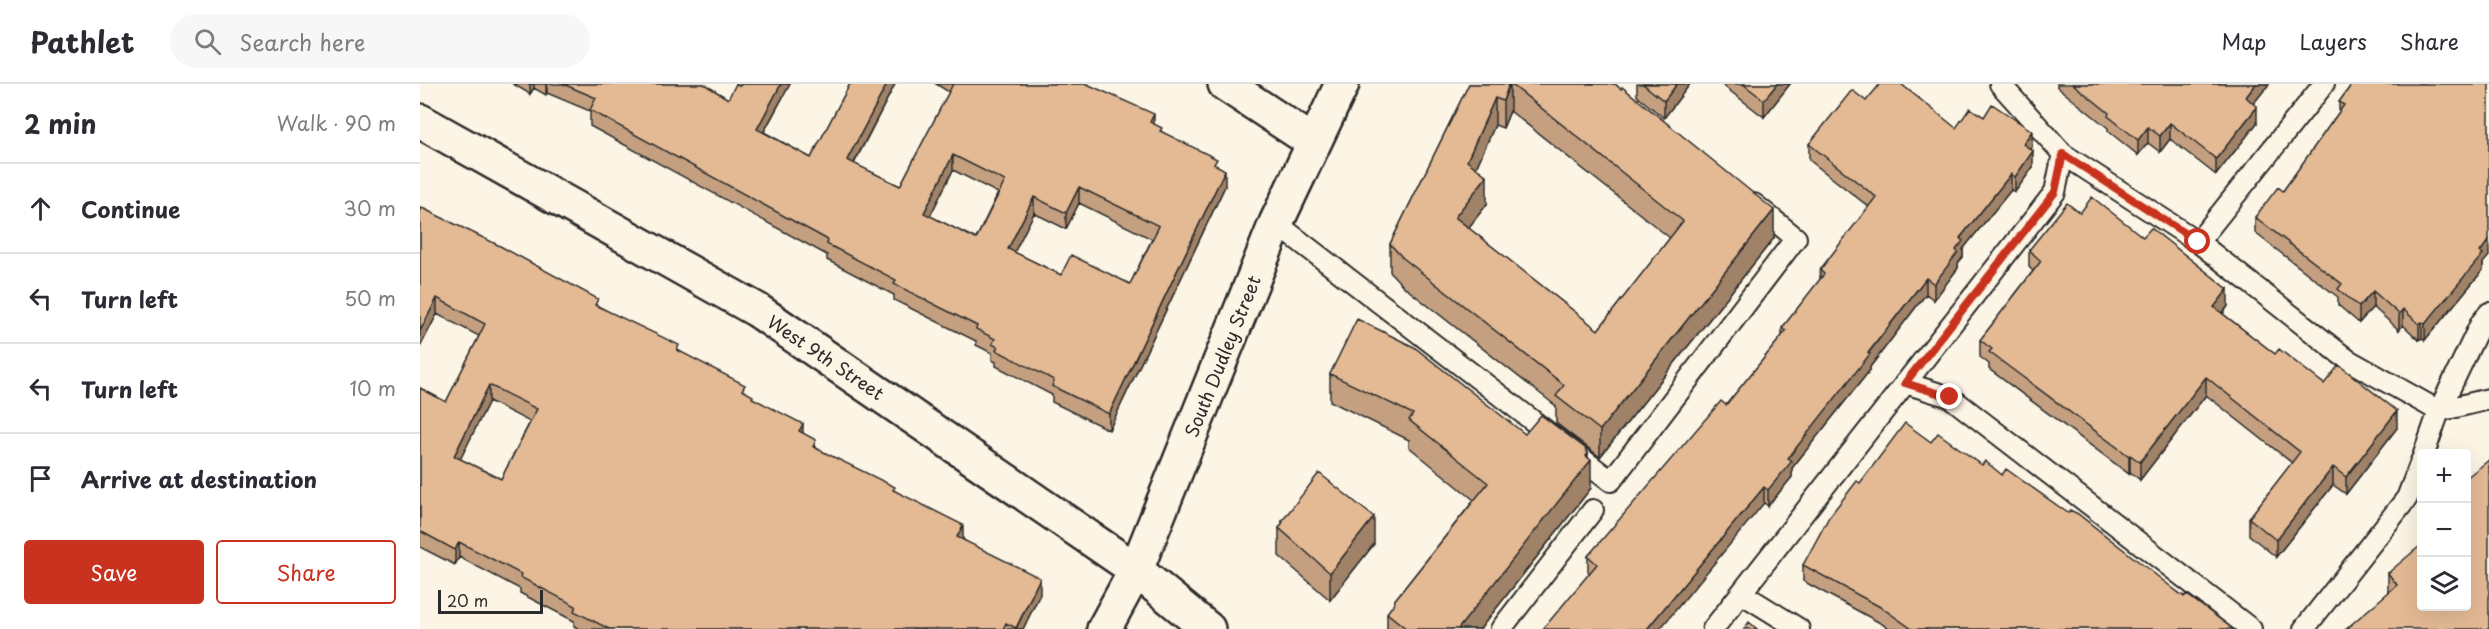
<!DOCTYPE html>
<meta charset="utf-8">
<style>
:root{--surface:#fff;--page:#f7f7f7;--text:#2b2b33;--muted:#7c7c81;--line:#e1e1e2;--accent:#c8321e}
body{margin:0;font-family:"Playpen Sans",sans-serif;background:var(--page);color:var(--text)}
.controls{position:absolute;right:18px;bottom:18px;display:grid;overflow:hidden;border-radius:6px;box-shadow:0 6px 24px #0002}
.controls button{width:54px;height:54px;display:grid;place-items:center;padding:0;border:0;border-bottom:2px solid var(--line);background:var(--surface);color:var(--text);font:30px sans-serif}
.scale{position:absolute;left:18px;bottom:15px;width:105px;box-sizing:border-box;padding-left:6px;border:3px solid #2b2b2b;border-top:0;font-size:16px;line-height:21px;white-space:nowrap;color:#2b2b2b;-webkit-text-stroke:4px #fcf5e5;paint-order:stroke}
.stop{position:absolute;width:18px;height:18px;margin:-14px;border:4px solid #c8321e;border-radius:50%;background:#fff}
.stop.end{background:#c8321e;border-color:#fff;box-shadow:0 2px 6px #0008}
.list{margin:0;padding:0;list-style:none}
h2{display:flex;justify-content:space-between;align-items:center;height:78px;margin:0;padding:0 24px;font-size:26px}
h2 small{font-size:20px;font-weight:400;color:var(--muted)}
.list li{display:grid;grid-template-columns:39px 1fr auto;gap:18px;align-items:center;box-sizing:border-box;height:90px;padding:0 24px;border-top:2px solid var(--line)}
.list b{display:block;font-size:22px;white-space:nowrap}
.list em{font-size:20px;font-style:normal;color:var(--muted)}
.actions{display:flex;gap:12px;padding:18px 24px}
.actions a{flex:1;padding:14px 0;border:2px solid var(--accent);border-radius:6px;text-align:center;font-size:21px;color:var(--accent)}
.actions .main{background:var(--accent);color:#fff}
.icon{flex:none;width:33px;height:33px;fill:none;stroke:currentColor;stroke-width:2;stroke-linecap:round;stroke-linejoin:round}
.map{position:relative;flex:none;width:2069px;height:545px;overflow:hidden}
header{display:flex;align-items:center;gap:36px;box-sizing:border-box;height:84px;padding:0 30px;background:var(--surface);border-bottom:2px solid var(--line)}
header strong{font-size:28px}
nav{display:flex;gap:33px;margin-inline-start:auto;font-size:21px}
.search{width:420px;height:54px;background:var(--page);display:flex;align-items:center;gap:15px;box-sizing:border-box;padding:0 21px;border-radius:33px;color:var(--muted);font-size:22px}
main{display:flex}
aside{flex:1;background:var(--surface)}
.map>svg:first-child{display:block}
</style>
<header>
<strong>Pathlet</strong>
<div class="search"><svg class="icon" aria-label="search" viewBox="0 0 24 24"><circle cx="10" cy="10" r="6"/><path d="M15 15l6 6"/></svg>Search here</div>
<nav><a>Map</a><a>Layers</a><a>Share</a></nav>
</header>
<main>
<aside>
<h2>2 min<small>Walk · 90 m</small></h2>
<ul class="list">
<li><svg class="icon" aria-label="ahead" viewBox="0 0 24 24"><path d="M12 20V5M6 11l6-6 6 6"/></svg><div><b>Continue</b></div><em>30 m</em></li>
<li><svg class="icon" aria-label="left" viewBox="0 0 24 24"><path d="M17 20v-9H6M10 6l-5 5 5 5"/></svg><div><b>Turn left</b></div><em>50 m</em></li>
<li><svg class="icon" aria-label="left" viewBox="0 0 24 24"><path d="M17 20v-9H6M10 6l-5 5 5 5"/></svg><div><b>Turn left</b></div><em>10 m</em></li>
<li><svg class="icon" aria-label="arrive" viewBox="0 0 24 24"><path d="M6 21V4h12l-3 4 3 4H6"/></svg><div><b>Arrive at destination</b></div></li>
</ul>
<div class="actions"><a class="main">Save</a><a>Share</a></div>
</aside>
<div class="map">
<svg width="2069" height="545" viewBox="0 0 2069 545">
<rect width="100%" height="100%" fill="#fcf5e5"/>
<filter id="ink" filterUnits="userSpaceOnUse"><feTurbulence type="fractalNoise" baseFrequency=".0167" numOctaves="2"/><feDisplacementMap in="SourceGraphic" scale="12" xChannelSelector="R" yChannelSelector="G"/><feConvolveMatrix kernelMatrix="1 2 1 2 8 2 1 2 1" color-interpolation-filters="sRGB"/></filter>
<g filter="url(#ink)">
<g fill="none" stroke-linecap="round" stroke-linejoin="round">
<defs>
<path id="lane" d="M1580 0 1643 70 1778 158 1928 276 2019 327 2069 315
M856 139 1191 397 1376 154 1334 120
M1778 158 1904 0
M1485 299 1530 313 1831 545
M2004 370 2019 327 2061 239 2069 229
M1321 509 1379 545
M1081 545 1173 426
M1293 545 1635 108 1643 70
M1884 545 1987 414 2002 375"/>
<path id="street" d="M805 0 893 58
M0 37 337 226 716 486"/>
<path id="secondary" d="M716 486 788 545
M684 545 716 486 856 139 922 0"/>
</defs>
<use href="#lane" stroke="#2b2b2b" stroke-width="24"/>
<use href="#street" stroke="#2b2b2b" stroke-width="38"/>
<use href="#secondary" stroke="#2b2b2b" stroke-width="38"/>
<use href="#lane" stroke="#fcf5e5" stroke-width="20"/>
<use href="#street" stroke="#fcf5e5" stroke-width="33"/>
<use href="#secondary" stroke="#fcf5e5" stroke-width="33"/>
</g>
<path fill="#c4a080" stroke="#2b2b2b" stroke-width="1.5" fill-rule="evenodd" d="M93 0H284L308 15 321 0H370L344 48 391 74 430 0H475L434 80 480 102 529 8 516 0H667L734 40 742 48 797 82 805 102 689 346 632 318V311L576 282V278L572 276V269L556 261V257L474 216V211L407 176V171L170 42V27L127 9 126 11 114 4 110 10ZM533 86 578 109 556 155 510 132ZM659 119 732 155 710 200 641 191 594 168 614 129 646 145Z
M1049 0H1195L1354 154 1180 373 1136 339V322L983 202 970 188V160ZM1090 27 1250 154 1178 246 1048 144 1067 120 1056 84 1075 41 1083 44Z
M1217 0H1270L1244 34 1217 12Z
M1301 0H1370L1344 33Z
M1637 0H1849L1833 20 1837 39 1796 91 1750 55 1740 68 1728 59 1718 71 1688 47V44L1637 3Z
M1932 0 2063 179V186L2005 256 2002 254 1999 256 1983 241 1979 246 1953 223 1939 239 1918 221V213L1835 149V133L1863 107 1919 28V18Z
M1446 17 1536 44 1564 33 1612 63 1611 65 1613 83 1595 108 1591 106 1543 165V173L1538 179V184L1514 216 1506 210 1450 283V286L1372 384V393L1348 422 1344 419 1169 489 1168 488V472L1306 321 1362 252V244L1400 196V186L1449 123 1389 76V60Z
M0 123 259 267 325 308 333 314 383 349 396 364 475 407 620 510 603 545H159L154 542V537L100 509V505L39 473 35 481 0 463V304L26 318 59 252 17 230 0 263ZM69 317 110 338 81 395 40 375Z
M1660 129 1808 222 1803 230 1855 270 1977 344 1926 410 1913 401 1856 473 1829 451V434L1872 379 1786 311 1720 396 1710 388 1709 390 1569 285V280L1560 273V256L1613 187 1609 183V166Z
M910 290 1105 350 1168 374 1171 404 1060 545H967V529L974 520V517L1054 416 989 363V356L910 317Z
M1511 358 1582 391 1813 545H1469L1462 540 1383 497V481L1440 399Z
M862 437 954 460 910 516 859 472V444L862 440Z
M1968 489 2069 545 1969 508 1968 506Z"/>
<path fill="#a08268" stroke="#2b2b2b" stroke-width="1.5" d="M110 0H114V4L110 10Z
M126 0H127V9L126 11Z
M361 0H370L337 60V45Z
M467 0H475L427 92V76Z
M1090 0V27L1083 44V17Z
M1257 0H1270L1244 34V17Z
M1357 0H1370L1344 33V16Z
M1836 0H1849L1826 29V13Z
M1075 14V41L1047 104V77Z
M1837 23V39L1796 91V75Z
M734 30V46L730 38Z
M1750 39V55L1740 68V52Z
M1728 43V59L1718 71V56Z
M1612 47V63L1603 76V60Z
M1613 67V83L1595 108V93Z
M533 71V86L504 144V129Z
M805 86V102L689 346V330Z
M1591 90V106L1543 165V173L1538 179V184L1514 216V200L1536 166 1540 154Z
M1067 92V120L1035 161V133Z
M659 103V119L646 145V129Z
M614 113V129L588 181V165Z
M1354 126V154L1180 373V346Z
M2069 156V172L2063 179V186L2005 256V240Z
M1506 194V210L1450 283V286L1372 384V393L1348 422V406L1368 374Z
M1808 205V222L1794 240V223Z
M1953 207V223L1939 239V223Z
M17 214V230L0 263V247Z
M1983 225V241L1979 246V230Z
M2002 238V254L1999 256V240Z
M1786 293V311L1720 396V378Z
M69 301V317L34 388V372Z
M1977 327V344L1926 410V393Z
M383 340V355L379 347Z
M1168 369V379L1171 376V404L1060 545H1038Z
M1710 371V388L1709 390V372Z
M1913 383V401L1856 473V456Z
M1344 403V419L1240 545H1227Z
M954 433V460L910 516V489Z
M543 441V457L537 453Z
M39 458V473L35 481V466Z
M620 494V510L603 545H596Z"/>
<path fill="#e4ba95" stroke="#2b2b2b" stroke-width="1.5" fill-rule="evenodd" d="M143 0H284L308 15 316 0 320 2 321 0H361L337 45 391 74 430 0H467L427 76 480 102 533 0H667L734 30 730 38 742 44 740 47 797 75 794 80 805 86 689 330 632 302 634 296 576 266 578 263 572 260 575 255 556 245 557 242 474 200 476 196 407 160 408 156 170 26 176 14ZM533 71 585 97 556 155 504 129ZM659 103 739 142 710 200 651 171 641 191 588 165 614 113 646 129Z
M1049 0H1089L1083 17 1075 14 1047 77 1067 92 1035 133 1178 246 1263 137 1091 0H1195L1201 5 1202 3 1354 126 1180 346 1136 312 1144 301 983 174 970 160Z
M1223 0H1257L1244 17Z
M1323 0H1357L1344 16Z
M1460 0H1481L1536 44 1550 24 1564 33 1572 20 1612 47 1603 60 1613 67 1595 93 1591 90 1540 154 1543 157 1536 166 1538 168 1514 200 1506 194 1448 269 1450 270 1368 374 1372 377 1348 406 1344 403 1227 545H1123L1177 480 1168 472 1301 317 1306 321 1366 247 1362 244 1404 190 1400 186 1456 113 1389 60 1432 6 1446 17Z
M1653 0H1836L1826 13 1837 23 1796 75 1750 39 1740 52 1728 43 1718 56 1688 32 1689 29Z
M1932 0H2069V156L2060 168 2063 170 2005 240 2002 238 1999 240 1983 225 1979 230 1953 207 1939 223 1918 205 1922 200 1835 133 1858 103 1863 107 1924 21 1919 18Z
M1672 113 1723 153 1731 144 1808 205 1794 223 1855 270 1859 265 1904 300 1919 281 1977 327 1926 393 1913 383 1856 456 1829 434 1880 368 1786 293 1720 378 1710 371 1709 372 1569 268 1572 265 1560 256 1621 177 1609 166 1647 119 1660 129Z
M0 123 80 162 178 215 175 221 259 261 257 266 325 301 322 306 333 312 332 314 383 340 379 347 396 356 393 363 475 403 473 406 543 441 537 453 620 494 596 544 586 539 583 545H189L154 527 156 522 100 493 101 490 39 458 35 466 0 447V304L26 318 65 240 17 214 0 247ZM69 301 117 325 81 395 34 372Z
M937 235 994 263 1105 350 1121 331 1165 364 1168 369 1166 372 1171 376 1038 545H987L967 529 975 518 974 517 1068 399 989 336 993 330 910 290Z
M1485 339 1511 358 1518 349 1562 381 1565 377 1582 391 1586 385 1648 429 1650 426 1658 430 1764 513 1766 510 1813 545H1492L1462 524 1383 481 1409 433 1437 397 1440 399Z
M2069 376V545H1926L1977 501 1968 489 2001 461V522H2046V394Z
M899 389 954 433 910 489 859 444 863 438 862 437Z
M1329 538 1337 545H1324Z"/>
</g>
<g fill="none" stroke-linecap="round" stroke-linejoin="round" filter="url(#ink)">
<path stroke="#c8321e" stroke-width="8" d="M1530 313 1485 299 1635 108 1643 70 1778 158"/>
</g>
<g text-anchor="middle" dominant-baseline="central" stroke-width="5" stroke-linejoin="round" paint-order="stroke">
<g font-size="18" fill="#2b2b2b" stroke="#fcf5e5">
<text transform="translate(802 272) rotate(-68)">South Dudley Street</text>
<text transform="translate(406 273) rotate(34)">West 9th Street</text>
</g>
</g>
</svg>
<div class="controls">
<button>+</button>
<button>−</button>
<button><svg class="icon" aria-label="layers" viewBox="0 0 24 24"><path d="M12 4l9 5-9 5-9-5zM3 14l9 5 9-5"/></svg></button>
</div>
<div class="scale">20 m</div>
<div class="stop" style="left:1778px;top:158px"></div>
<div class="stop end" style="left:1530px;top:313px"></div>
</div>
</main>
